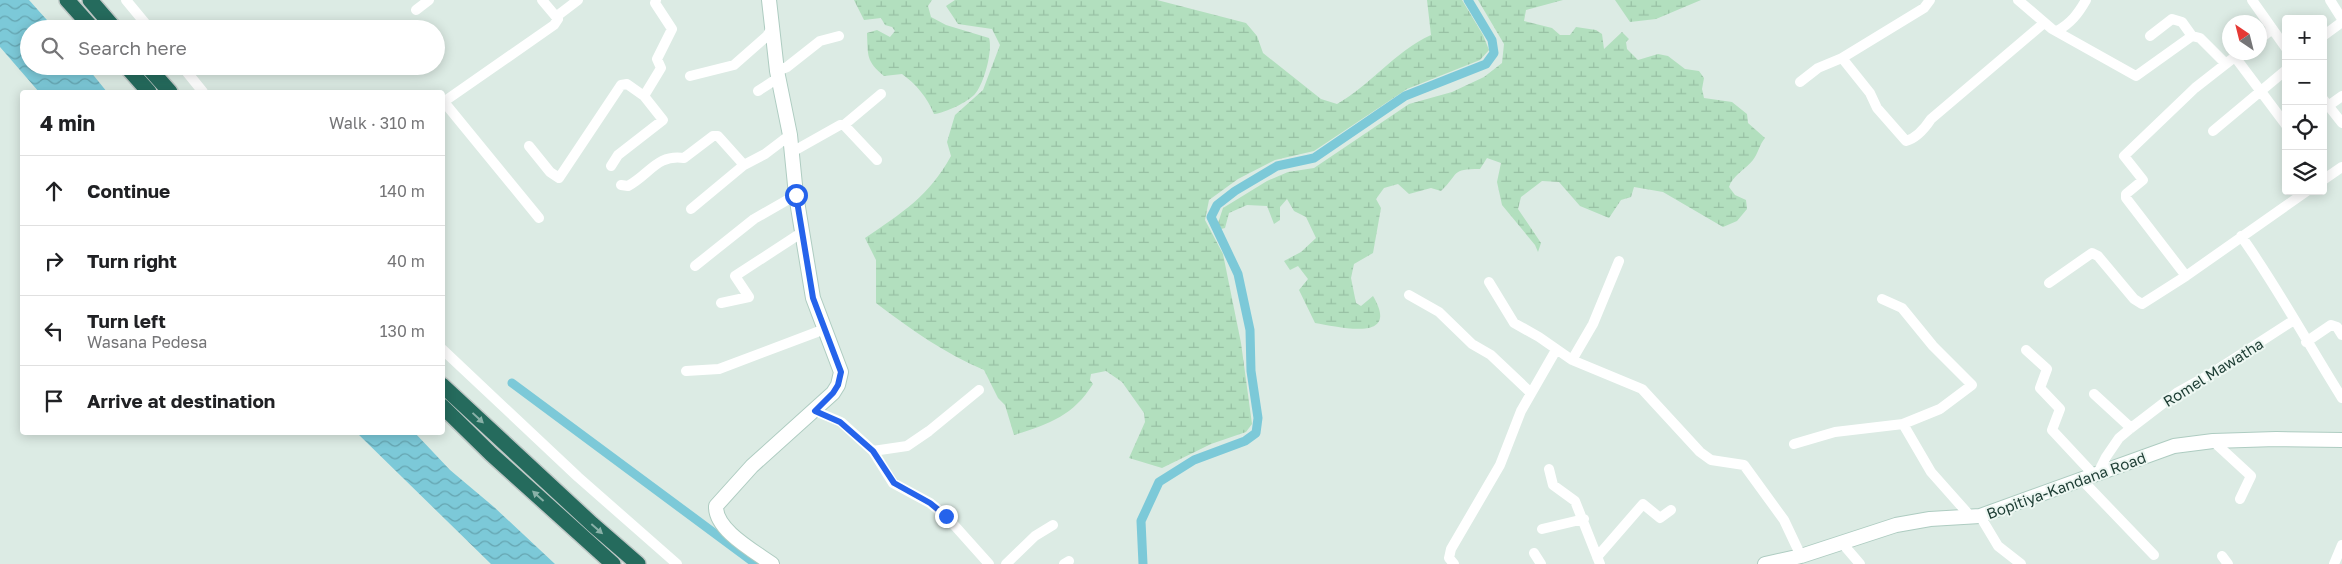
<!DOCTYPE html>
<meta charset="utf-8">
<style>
:root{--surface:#fff;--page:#f2f2f2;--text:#202124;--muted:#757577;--line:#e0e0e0}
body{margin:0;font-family:"Golos Text",sans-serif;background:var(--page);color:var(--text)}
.controls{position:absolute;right:15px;top:15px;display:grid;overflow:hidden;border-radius:5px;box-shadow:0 2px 12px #0003}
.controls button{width:45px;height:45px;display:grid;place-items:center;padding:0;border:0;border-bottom:1px solid var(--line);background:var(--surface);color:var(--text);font:25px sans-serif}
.compass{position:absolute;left:2222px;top:15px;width:45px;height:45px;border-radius:50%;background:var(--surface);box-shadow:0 2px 12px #0003;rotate:325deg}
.stop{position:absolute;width:15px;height:15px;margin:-11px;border:4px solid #2563eb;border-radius:50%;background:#fff}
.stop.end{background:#2563eb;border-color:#fff;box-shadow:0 1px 5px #0008}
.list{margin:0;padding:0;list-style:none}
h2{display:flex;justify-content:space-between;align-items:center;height:65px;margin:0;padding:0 20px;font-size:21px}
h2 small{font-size:16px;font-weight:400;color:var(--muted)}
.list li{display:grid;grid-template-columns:32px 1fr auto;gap:15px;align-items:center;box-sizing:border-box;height:70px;padding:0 20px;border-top:1px solid var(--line)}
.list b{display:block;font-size:19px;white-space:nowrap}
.list p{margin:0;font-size:16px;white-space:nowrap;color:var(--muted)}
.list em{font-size:16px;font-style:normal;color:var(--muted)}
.icon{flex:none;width:28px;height:28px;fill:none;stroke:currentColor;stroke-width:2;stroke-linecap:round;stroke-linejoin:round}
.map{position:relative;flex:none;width:2342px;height:564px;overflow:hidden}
.search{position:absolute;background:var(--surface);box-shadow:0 2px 12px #0003;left:20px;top:20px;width:425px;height:55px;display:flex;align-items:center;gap:12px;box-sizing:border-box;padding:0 18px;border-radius:28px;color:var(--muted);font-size:19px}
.panel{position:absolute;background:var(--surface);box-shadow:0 2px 12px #0003;left:20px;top:90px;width:425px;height:345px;border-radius:5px}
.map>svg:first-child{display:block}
</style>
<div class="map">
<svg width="2342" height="564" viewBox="0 0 2342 564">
<defs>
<pattern id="wetland-marsh" width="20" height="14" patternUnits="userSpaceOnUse" patternTransform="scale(1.25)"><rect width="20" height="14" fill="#b2dfbe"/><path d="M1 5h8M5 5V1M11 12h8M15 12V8" fill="none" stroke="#98c0a4"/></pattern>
<pattern id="water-waves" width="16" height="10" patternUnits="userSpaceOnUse" patternTransform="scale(1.25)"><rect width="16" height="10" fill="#7cc9d8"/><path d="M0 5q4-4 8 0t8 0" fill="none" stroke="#65a4b0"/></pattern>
</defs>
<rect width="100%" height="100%" fill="#dcebe4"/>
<path fill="url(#wetland-marsh)" d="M854 0H932L928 6 931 17 946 25 989 38C993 50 984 84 975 94 968 102 945 113 934 114 927 97 916 84 902 74L884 76C866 61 868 56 867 33L877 30 890 37 895 31 892 27 885 25 881 18 864 20Z
M955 0H1157L1246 23 1257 36 1263 53 1321 99 1337 104C1371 85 1394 52 1431 35L1427 0H1462L1483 35 1489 50 1480 60 1407 89 1314 151 1275 160 1238 179 1209 200 1205 220 1223 254 1241 343 1252 424 1246 432 1211 444 1162 468 1129 458 1145 422 1144 413 1122 382 1106 371 1091 374 1090 380 1093 384C1073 416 1049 424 1014 435L1005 405 998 398 984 370C945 354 909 328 876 303V260L865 238C902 213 929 196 951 156L947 142 955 115 983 90 1000 45 992 29 958 24 946 6Z
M1478 0H1563L1526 10 1524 21 1552 28 1560 35H1570L1576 27 1596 30 1602 34 1604 49 1622 32 1629 39 1626 42 1627 49 1638 60 1658 54 1668 56 1685 69 1699 71 1704 78 1702 89 1704 98 1732 102 1747 114 1748 123 1765 138C1759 145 1758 154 1753 160 1746 169 1732 176 1729 187L1735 195 1746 200 1747 209 1737 221 1723 227 1663 192 1634 187 1631 197 1621 200 1609 218 1580 206 1559 182 1542 181 1521 197 1518 209 1541 243 1538 252 1535 245 1502 205 1497 182 1501 163 1487 158 1480 169C1450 169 1460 173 1441 191L1431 188 1409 194 1398 184 1384 188 1376 199 1381 208 1373 253 1354 264 1351 278 1356 303 1361 306 1373 296C1401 343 1340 327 1315 323L1299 290 1308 279 1298 266 1290 270 1284 261 1301 252 1316 238 1306 217 1294 211 1287 199 1280 207V220L1274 224 1267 206 1247 205 1229 213 1225 228 1221 229 1218 223 1223 208 1267 181 1288 172 1314 168 1409 104 1452 92 1484 77 1502 63 1504 44Z
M1615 0H1701L1656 19 1630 22Z"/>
<path fill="url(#water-waves)" d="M0 0H29L55 29H29V66H86L107 92H39L0 47Z
M357 433H415L450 470 494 507 555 564H491Z"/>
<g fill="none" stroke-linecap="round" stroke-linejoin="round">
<path stroke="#7cc9d8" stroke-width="9" d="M512 383 756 564
M1143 564 1141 521 1159 482 1194 460 1245 441 1256 433 1258 418 1251 371 1250 330 1238 274 1211 217 1217 205 1235 191 1277 166 1314 158 1405 96 1486 64 1494 53 1492 40 1468 0"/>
<defs>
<path id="secondary" d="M769 0 777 71 790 135 796 195 813 298 841 372 838 385 833 393 752 466 716 506C715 530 754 551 772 564
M1765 564 1801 556 1896 525 1930 519 1980 516 2174 446 2213 441 2276 439 2342 440"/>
<path id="highway" d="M67 0 93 29
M90 0 115 29
M126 66 149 92
M147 66 170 92
M442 385 592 524 638 564
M442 406 491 454 613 564"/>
</defs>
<use href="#secondary" stroke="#aeccc1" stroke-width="16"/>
<use href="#highway" stroke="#bfc8c6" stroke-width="18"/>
<path stroke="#fff" stroke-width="10" d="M126 0 150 29
M2018 0 2052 29 2136 76 2192 36 2200 38 2226 64
M2252 0 2286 48
M2330 0 2342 19
M416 10 429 0
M557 16 578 0
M2057 31C2071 23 2078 14 2086 0
M2150 36 2172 19 2182 22 2192 36
M2323 36 2342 22
M2260 39 2271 30
M2235 57 2286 125
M1842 58 1870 93 1877 108 1906 141C1917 138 1925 128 1931 119L2044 23
M182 66 203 92
M777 71 787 67 820 41 839 36
M690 76 734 65 767 36 773 26
M1800 82 1818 68 1842 58 1924 8 1930 0
M758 91 778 78
M2323 99 2342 123
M444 102 539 218
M442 103 554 25 558 19 542 0
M2328 106 2342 96
M844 125 881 94
M2213 131 2286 70
M529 146 550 172 559 178 621 85 627 84 644 96 661 68 657 59 672 29 655 3 656 0
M792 152 840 125H844L877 160
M611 166 618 155 663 120 644 96
M2323 180 2342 167
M621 185 628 186C650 174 657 154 684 158L713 136H718L744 165 765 154 790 135
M691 209 744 165
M2241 236C2278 288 2308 344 2342 398
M695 266 754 219 796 195
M2186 276 2126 198V194L2143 180 2124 156 2195 88 2241 52
M1489 282 1514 323 1539 337 1572 360 1642 389 1700 452 1711 460 1744 465 1784 520 1801 556
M2049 283 2092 253 2098 256 2134 299 2142 304 2186 276 2307 191
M1409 295 1439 312 1472 344 1491 355 1531 393
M721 303 749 297 735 276 801 233
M2306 342 2331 325 2337 327 2342 335
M442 349 578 477 677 564
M2026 350 2047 369 2040 388 2060 409 2052 430 2094 475
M1572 360 1593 324 1619 261
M686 371 719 369 825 329
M2094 394 2131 428
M815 411 841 422 873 451 893 483 930 503 946 516 989 564
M1903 424 1931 472 1971 517
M2213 441 2251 476 2240 499
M1794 444 1835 432 1903 424 1940 409 1972 385 1933 346 1902 308 1882 299
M873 451 907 446 929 431 979 390
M1549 469 1553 485 1575 501 1600 564
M2098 473 2106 457 2119 438 2131 428 2178 392 2212 373 2294 320
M2082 480 2154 555
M1980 516 1998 546 2021 564
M1542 529 1584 519
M1842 543 1860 564
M1534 553 1541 564
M2222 556 2228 564
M1597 557 1643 504 1660 518 1671 510
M1006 564 1035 536 1053 525
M1064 564 1069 561
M1454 564 1449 558 1451 549 1500 465 1521 411 1556 350
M2334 564 2342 545"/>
<use href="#secondary" stroke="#fff" stroke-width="14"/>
<use href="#highway" stroke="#256b5d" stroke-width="15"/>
</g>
<defs><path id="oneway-solid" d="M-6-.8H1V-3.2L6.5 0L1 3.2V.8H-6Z" transform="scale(1.25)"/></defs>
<g fill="#89b1a8">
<use href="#oneway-solid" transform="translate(478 418) rotate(43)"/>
<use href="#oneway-solid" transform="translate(538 496) rotate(-138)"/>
<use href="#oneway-solid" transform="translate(597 529) rotate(41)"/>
</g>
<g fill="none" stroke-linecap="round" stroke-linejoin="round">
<path stroke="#2563eb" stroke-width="6" d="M796 195 813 298 841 372 838 385 833 393 815 411 840 422 873 451 894 483 930 503 946 516"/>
</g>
<g text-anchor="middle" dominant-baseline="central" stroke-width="4" stroke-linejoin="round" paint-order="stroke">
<g font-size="15" fill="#1c3c33" stroke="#edf7f2">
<text transform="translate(2213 372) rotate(-32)">Romel Mawatha</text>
<text transform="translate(2066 485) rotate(-20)">Bopitiya-Kandana Road</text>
</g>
</g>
</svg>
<div class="controls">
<button>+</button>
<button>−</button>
<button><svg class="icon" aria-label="locate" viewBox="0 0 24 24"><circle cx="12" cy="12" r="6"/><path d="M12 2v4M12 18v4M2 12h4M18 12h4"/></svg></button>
<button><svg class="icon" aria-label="layers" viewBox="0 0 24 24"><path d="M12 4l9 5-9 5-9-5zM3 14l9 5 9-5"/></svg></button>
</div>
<svg class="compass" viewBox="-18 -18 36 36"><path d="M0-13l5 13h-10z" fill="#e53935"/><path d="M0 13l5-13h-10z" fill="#757577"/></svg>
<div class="stop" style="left:796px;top:195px"></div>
<div class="stop end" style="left:946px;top:516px"></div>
<div class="search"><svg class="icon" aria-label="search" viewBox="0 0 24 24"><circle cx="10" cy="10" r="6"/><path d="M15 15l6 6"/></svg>Search here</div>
<section class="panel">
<h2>4 min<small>Walk · 310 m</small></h2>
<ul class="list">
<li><svg class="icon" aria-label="ahead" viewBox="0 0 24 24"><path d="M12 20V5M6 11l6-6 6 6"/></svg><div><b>Continue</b></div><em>140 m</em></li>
<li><svg class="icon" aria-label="right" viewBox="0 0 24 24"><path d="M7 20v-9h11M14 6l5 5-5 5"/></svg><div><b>Turn right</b></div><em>40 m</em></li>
<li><svg class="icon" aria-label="left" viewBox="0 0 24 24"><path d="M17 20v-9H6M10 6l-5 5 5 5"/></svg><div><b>Turn left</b><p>Wasana Pedesa</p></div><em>130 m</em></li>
<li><svg class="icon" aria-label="arrive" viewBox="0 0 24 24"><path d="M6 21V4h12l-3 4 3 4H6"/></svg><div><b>Arrive at destination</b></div></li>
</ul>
</section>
</div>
